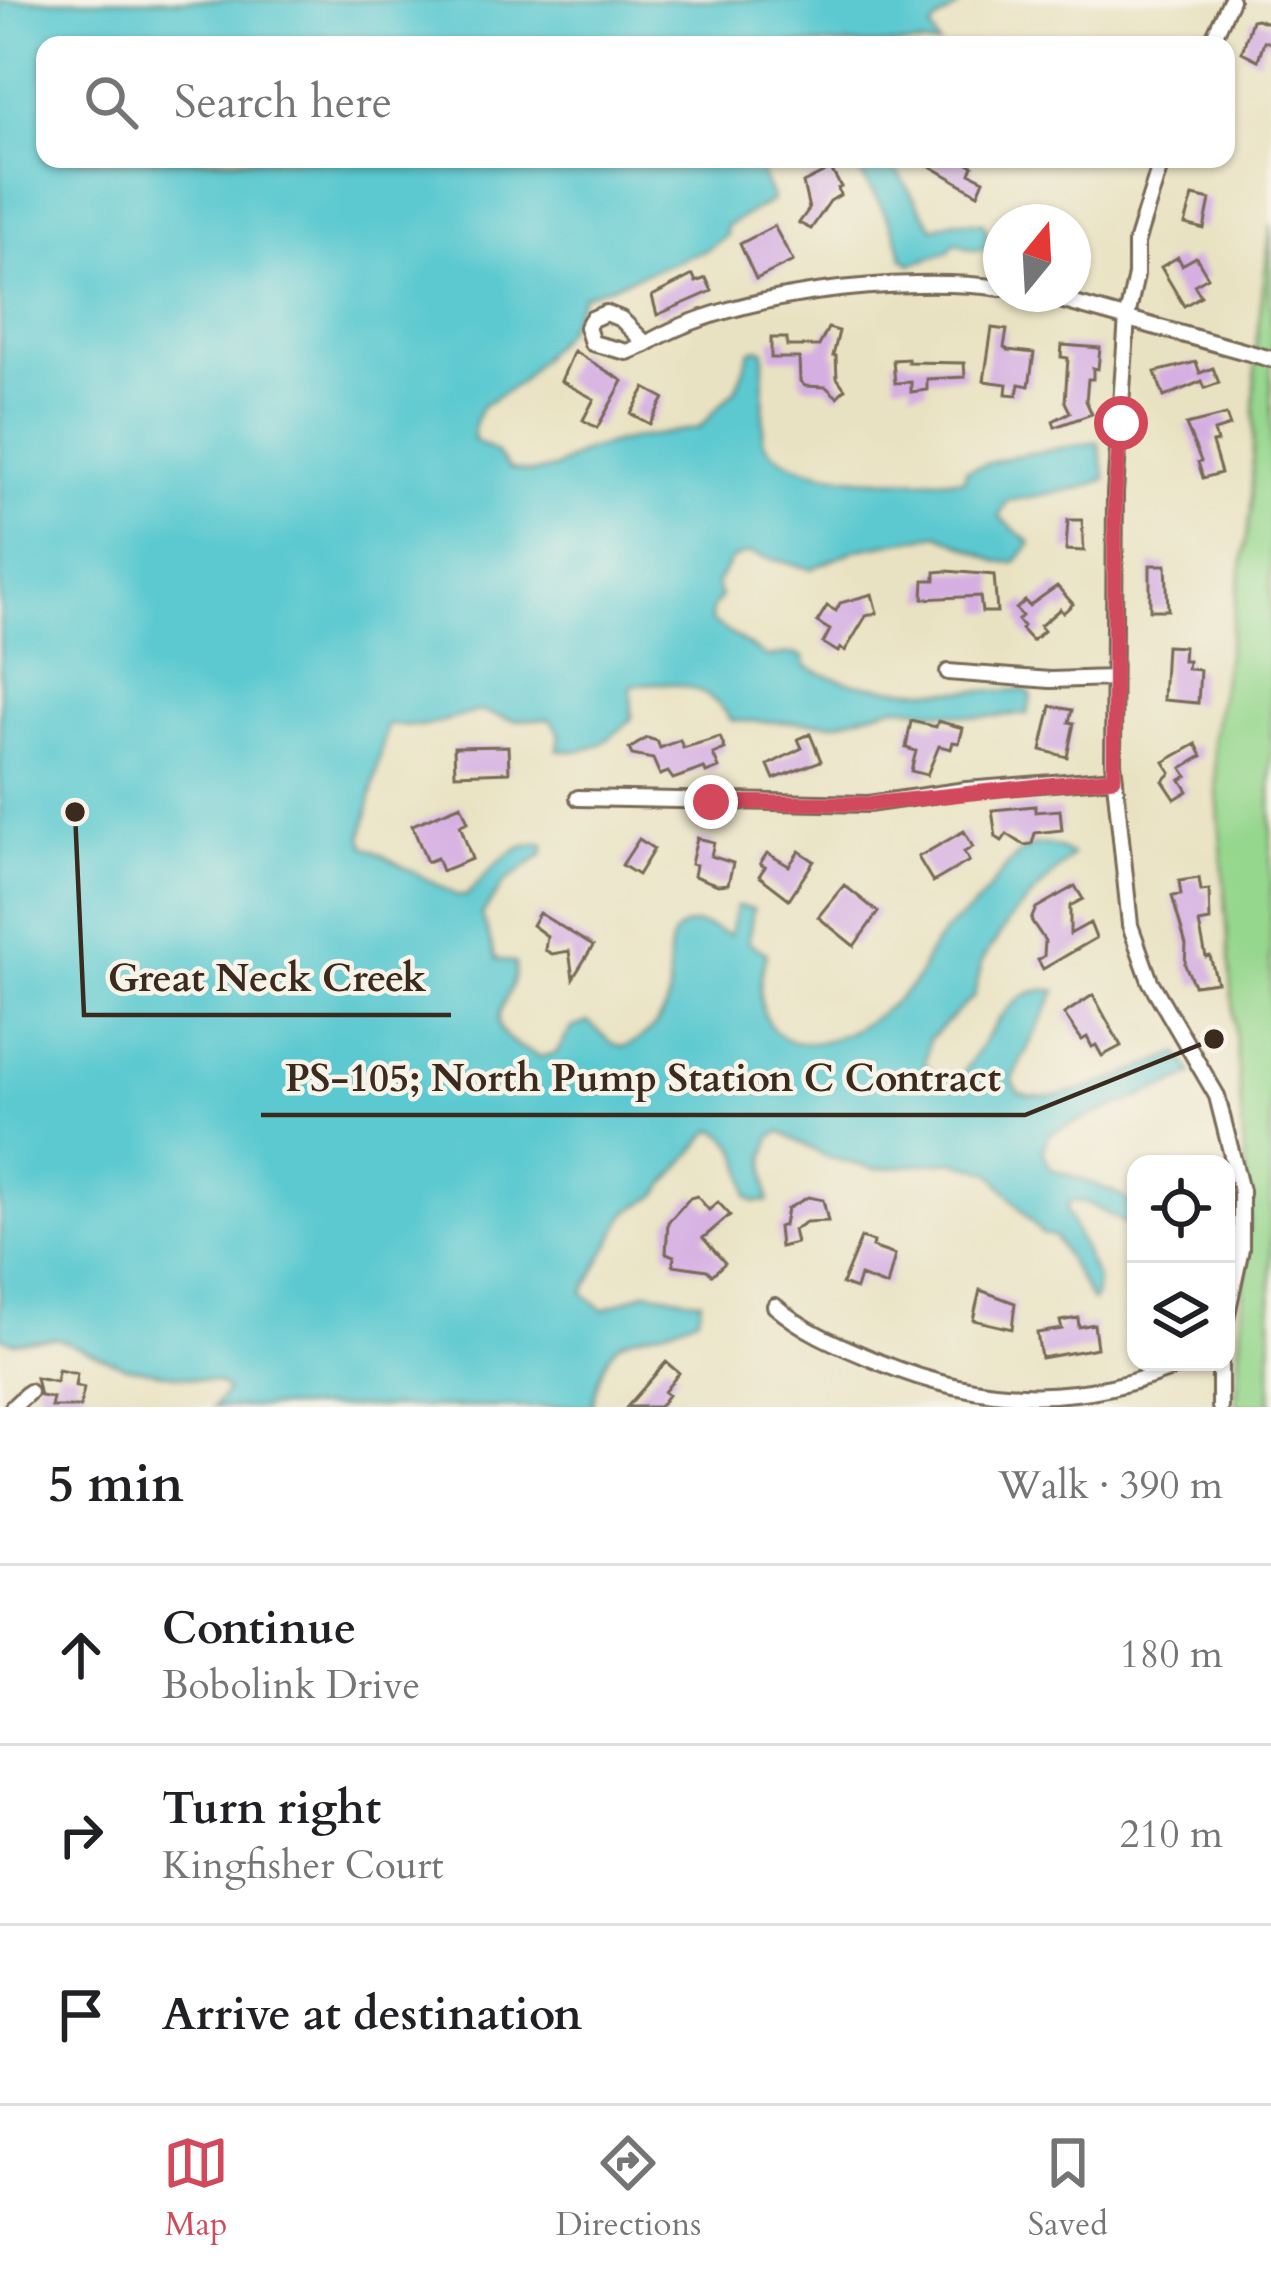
<!DOCTYPE html>
<meta charset="utf-8">
<style>
:root{--surface:#fff;--page:#f2f2f2;--text:#202124;--muted:#757577;--line:#e0e0e0;--accent:#d1495b}
body{margin:0;font-family:Cardo,serif;background:var(--page);color:var(--text)}
.controls{position:absolute;right:36px;bottom:36px;display:grid;overflow:hidden;border-radius:24px;box-shadow:0 3px 9px #0004}
.controls button{width:108px;height:108px;display:grid;place-items:center;padding:0;border:0;border-bottom:3px solid var(--line);background:var(--surface);color:var(--text);font:60px sans-serif}
.compass{position:absolute;left:983px;top:204px;width:108px;height:108px;border-radius:50%;background:var(--surface);box-shadow:0 3px 9px #0004;rotate:18deg}
.stop{position:absolute;width:36px;height:36px;margin:-27px;border:9px solid #d1495b;border-radius:50%;background:#fff}
.stop.end{background:#d1495b;border-color:#fff;box-shadow:0 3px 12px #0008}
.list{margin:0;padding:0;list-style:none}
h2{display:flex;justify-content:space-between;align-items:center;height:156px;margin:0;padding:0 48px;font-size:51px}
h2 small{font-size:39px;font-weight:400;color:var(--muted)}
.list li{display:grid;grid-template-columns:78px 1fr auto;gap:36px;align-items:center;box-sizing:border-box;height:180px;padding:0 48px;border-top:3px solid var(--line)}
.list b{display:block;font-size:45px;white-space:nowrap}
.list p{margin:0;font-size:39px;white-space:nowrap;color:var(--muted)}
.list em{font-size:39px;font-style:normal;color:var(--muted)}
.icon{flex:none;width:66px;height:66px;fill:none;stroke:currentColor;stroke-width:2;stroke-linecap:round;stroke-linejoin:round}
.map{position:relative;flex:none;width:1271px;height:1407px;overflow:hidden}
.search{position:absolute;background:var(--surface);box-shadow:0 3px 9px #0004;left:36px;right:36px;top:36px;height:132px;display:flex;align-items:center;gap:30px;box-sizing:border-box;padding:0 42px;border-radius:24px;color:var(--muted);font-size:45px}
.sheet{height:696px;background:var(--surface)}
nav{display:flex;justify-content:space-around;align-items:center;box-sizing:border-box;height:168px;border-top:3px solid var(--line);background:var(--surface);font-size:33px;color:var(--muted)}
nav a{display:grid;justify-items:center;gap:6px}
nav .on{color:var(--accent)}
.map>svg:first-child{display:block}
</style>
<div class="map">
<svg width="1271" height="1407" viewBox="0 0 1271 1407">
<rect width="100%" height="100%" fill="#f7f3e8"/>
<filter id="ink" filterUnits="userSpaceOnUse"><feTurbulence type="fractalNoise" baseFrequency=".00833" numOctaves="2"/><feDisplacementMap in="SourceGraphic" scale="24" xChannelSelector="R" yChannelSelector="G"/><feConvolveMatrix kernelMatrix="1 2 1 2 8 2 1 2 1" color-interpolation-filters="sRGB"/></filter>
<filter id="wash" filterUnits="userSpaceOnUse"><feTurbulence type="fractalNoise" baseFrequency=".004" numOctaves="4" result="noise"/><feDisplacementMap in="SourceGraphic" scale="48" xChannelSelector="R" yChannelSelector="G"/><feGaussianBlur stdDeviation="2.7" result="paint"/><feColorMatrix in="noise" values="0 0 0 0 0 0 0 0 0 0 0 0 0 0 0 0 0 1.4 0 .05"/><feComposite in="paint" operator="in"/></filter>
<g filter="url(#wash)">
<rect width="100%" height="100%" fill="#e9e2c2"/>
<path fill="#96d78e" stroke="#688056" stroke-width="3" d="M1271 225V1407H1236L1249 1217 1213 738 1251 512 1256 345Z"/>
<path fill="#5bc9d0" stroke="#4b7a77" stroke-width="3" d="M0 0H961C956 15 939 14 931 29L939 45H45V159H762L761 173 773 200 725 227 727 235 707 250 583 296 565 331 520 382 481 407 474 425V440L496 453 510 469 532 473 555 468 585 451 625 440 699 428 736 389 750 351 758 348 764 350 763 441C793 487 914 480 964 479L966 470 1014 456 1098 442 1106 479 1081 488 1007 501 999 517 1031 543 1015 563 996 561 939 534 858 549 811 569 748 553 732 559 716 584 721 597 712 608 711 621 766 657 794 654 803 657 805 666C862 697 960 691 1025 690L1032 696 1027 714 979 717 895 706 835 723 741 721 731 720C709 685 670 678 631 686L632 718C609 741 592 755 558 750L560 734 550 719 512 720 479 711 426 726 387 725 362 838 365 846 458 896H466C488 874 510 841 544 844L543 854 504 883 482 915 496 959 515 963C520 1003 461 1024 540 1057L556 1053 572 1028 588 1022 612 1043 623 1047C644 1040 662 1023 668 1000 673 978 657 927 693 924 704 923 719 931 730 935L736 906 753 909 748 942 766 953C761 977 754 1002 769 1024 804 1075 891 1012 917 979 923 972 923 962 928 954 933 945 944 933 951 925 957 919 967 915 973 908 991 891 1001 868 1021 853 1039 840 1055 844 1072 855L1011 918 982 961 974 996 929 1039 925 1064 938 1077 953 1078 963 1072C988 1041 1010 981 1056 991L1012 1079 1018 1092C1061 1110 1137 1069 1179 1053L1193 1074C1146 1098 1095 1111 1048 1135L1043 1150 1050 1168 1115 1192 1136 1207V1229L1085 1202 1069 1201 1067 1211 1097 1280 1095 1299 1092 1301 1054 1236 1042 1234 991 1173 977 1168 952 1161 875 1169 827 1157 780 1132 771 1137 765 1159 768 1201 755 1202 748 1197C744 1170 743 1142 715 1130L708 1134 656 1196 626 1213 583 1293 603 1310 648 1291 701 1301 698 1316C632 1350 610 1314 592 1407H213L227 1391 219 1383 125 1366 56 1338 13 1342 0 1337Z
M850 159H889L933 228 955 221 983 223 991 244 988 249 972 250 955 243 948 252 911 264 903 258C898 229 868 183 850 159Z"/>
<g id="blocks">
<path fill="#d5afe2" d="M1257 19 1271 24V43L1264 41 1258 60 1242 52 1252 20Z
M918 159H960L973 166 970 173 984 180 978 194Z
M831 169 841 187 838 188 840 195 830 201 811 229 799 223 809 209 803 183Z
M1193 196 1210 200 1204 229 1185 224Z
M774 226 793 261 756 279 740 244Z
M1178 257 1182 265 1196 257 1208 277 1194 285 1201 296 1184 306 1161 267Z
M693 275 696 282 706 278 712 291 657 315 652 296Z
M828 328 839 331 833 356H836L837 378 845 389 837 397 826 387 805 386 800 381 799 358H771V338H787V346H819Z
M992 328 1007 330 1004 347 1008 350 1034 353 1029 386 1019 384 1017 395 1006 394 1007 384 984 381Z
M1062 345 1100 348 1098 369 1093 368V379H1088L1086 401 1092 414 1055 427 1053 421 1070 412 1065 402 1068 358 1061 357Z
M574 351 623 381 597 428 583 420 594 399 561 381Z
M908 359V362L964 363 965 377 927 379V390L911 392V382L895 383 893 360Z
M1196 362 1200 373 1213 368 1219 383 1205 388 1202 381 1164 397 1155 372Z
M645 388 664 398 650 424 631 414Z
M1226 415 1230 426 1214 431 1217 442 1212 443 1221 473 1203 478 1198 462 1201 461 1186 425Z
M1068 520H1082L1084 551 1066 550Z
M1150 565H1166L1168 610H1150Z
M947 571 994 575 997 612H982L980 596 923 599 924 580H935V572Z
M1057 586 1073 604 1063 613 1060 609 1040 626 1044 631 1032 641 1021 629 1023 626 1018 620 1022 616 1016 609 1025 601 1029 606Z
M872 594 877 613 866 616 845 651 840 648 838 652 823 643 830 630 817 622 827 606 836 611 840 603Z
M1166 646 1184 647 1183 661H1188L1187 669 1200 670 1198 703 1163 700Z
M1051 706 1072 710 1069 722 1074 723 1067 757 1041 750Z
M911 721 936 727 938 721 963 728 959 743 953 742 951 749 939 746 927 775 911 771 916 751 906 748Z
M810 734 821 761 774 779 768 765 802 748 798 739Z
M720 737 725 749 713 754 719 768 706 773 704 768 673 779 668 772 660 775 653 759 632 755 629 749 647 738 657 741 660 748 680 740 683 748Z
M1196 744 1202 756 1182 768 1187 776 1181 780 1188 791 1175 799 1163 781 1171 773 1164 762Z
M508 746 509 772 455 774 454 747Z
M461 805 468 822 460 825 472 859 442 871 437 858 427 862 412 825Z
M1035 806V812L1060 810 1062 830 1035 833 1032 844 1024 845 1007 834 1002 841 996 837 992 810Z
M964 831 973 847 964 852 969 861 933 882 918 857Z
M697 838 714 842 711 856 733 863 728 884 718 885 694 876 696 865 691 864Z
M639 839 654 849 638 875 622 865Z
M799 851 814 861 789 899 759 876 765 867 760 864 767 853 789 866Z
M1199 878 1201 891 1209 890 1210 921 1199 923 1206 957 1210 956 1217 982 1194 985 1185 965 1186 945 1172 896 1181 895 1179 881Z
M844 885 878 912 854 946 818 917Z
M1075 886 1083 899 1070 906V934L1090 923 1096 938 1043 969 1038 960 1044 956 1045 941 1031 920 1036 908Z
M539 913 593 946 573 978 569 951 552 954 545 950 547 936 532 925Z
M1093 995 1121 1046 1102 1056 1096 1045 1092 1047 1087 1037 1082 1040 1064 1014Z
M697 1196 709 1210 718 1202 730 1215 703 1238 725 1263 712 1275 707 1270 673 1265 674 1256 666 1253 668 1222 690 1198Z
M808 1197 823 1200 828 1221 806 1222 793 1230 796 1243 780 1247 778 1227 784 1225 787 1209Z
M861 1238 874 1242 872 1247 895 1255 887 1286 860 1276 856 1289 842 1284Z
M980 1290 1015 1303 1012 1329 973 1320Z
M1078 1318 1079 1327 1094 1324 1097 1348 1041 1358 1037 1333 1062 1329 1060 1321Z
M666 1362 679 1373 664 1392 668 1395 659 1407H627Z
M58 1370 77 1374 75 1386 84 1388 80 1407H51L53 1398 40 1396 36 1378 56 1382Z"/>
</g>
</g>
<g filter="url(#ink)">
<use href="#blocks" fill-opacity="0" stroke="#786a57" stroke-width="3"/>
<g fill="none" stroke-linecap="round" stroke-linejoin="round">
<defs>
<path id="minor" d="M1210 45 1231 0
M1162 159 1136 243V275L1127 317 1115 493 1113 762 1130 925 1150 981 1217 1096 1241 1191V1249L1226 1319
M1039 294 1271 359
M606 313 621 319 646 344 627 352 592 343 587 327 592 319Z
M646 344C731 292 903 275 1001 288
M948 672 1050 680 1113 678
M578 798 868 804 966 790 1115 778
M775 1306C806 1333 841 1346 879 1362 985 1406 1084 1407 1188 1362
M13 1407 29 1392
M1220 1407V1362"/>
</defs>
<use href="#minor" stroke="#786a57" stroke-width="20"/>
<use href="#minor" stroke="#fff" stroke-width="14"/>
</g>
</g>
<g fill="none" stroke-linecap="round" stroke-linejoin="round" filter="url(#ink)">
<path stroke="#d1495b" stroke-width="15" d="M711 802 868 804 1114 778 1115 493 1121 423"/>
</g>
<path fill="none" stroke="#3b2a1e" stroke-width="4.5" d="M75 812L84 1015H451M1214 1039L1025 1115H261"/>
<g fill="#3b2a1e" stroke="#f7f3e8" stroke-width="4.5">
<circle cx="75" cy="812" r="12"/>
<circle cx="1214" cy="1039" r="12"/>
</g>
<g font-size="39" text-anchor="middle" font-weight="bold" fill="#3b2a1e" stroke="#f7f3e8" stroke-width="9" stroke-linejoin="round" paint-order="stroke">
<text x="267" y="991">Great Neck Creek</text>
<text x="643" y="1091">PS-105; North Pump Station C Contract</text>
</g>
</svg>
<div class="controls">
<button><svg class="icon" aria-label="locate" viewBox="0 0 24 24"><circle cx="12" cy="12" r="6"/><path d="M12 2v4M12 18v4M2 12h4M18 12h4"/></svg></button>
<button><svg class="icon" aria-label="layers" viewBox="0 0 24 24"><path d="M12 4l9 5-9 5-9-5zM3 14l9 5 9-5"/></svg></button>
</div>
<svg class="compass" viewBox="-18 -18 36 36"><path d="M0-13l5 13h-10z" fill="#e53935"/><path d="M0 13l5-13h-10z" fill="#757577"/></svg>
<div class="stop" style="left:1121px;top:423px"></div>
<div class="stop end" style="left:711px;top:802px"></div>
<div class="search"><svg class="icon" aria-label="search" viewBox="0 0 24 24"><circle cx="10" cy="10" r="6"/><path d="M15 15l6 6"/></svg>Search here</div>
</div>
<section class="sheet">
<h2>5 min<small>Walk · 390 m</small></h2>
<ul class="list">
<li><svg class="icon" aria-label="ahead" viewBox="0 0 24 24"><path d="M12 20V5M6 11l6-6 6 6"/></svg><div><b>Continue</b><p>Bobolink Drive</p></div><em>180 m</em></li>
<li><svg class="icon" aria-label="right" viewBox="0 0 24 24"><path d="M7 20v-9h11M14 6l5 5-5 5"/></svg><div><b>Turn right</b><p>Kingfisher Court</p></div><em>210 m</em></li>
<li><svg class="icon" aria-label="arrive" viewBox="0 0 24 24"><path d="M6 21V4h12l-3 4 3 4H6"/></svg><div><b>Arrive at destination</b></div></li>
</ul>
</section>
<nav>
<a class="on"><svg class="icon" aria-label="map" viewBox="0 0 24 24"><path d="M3 6l6-2 6 2 6-2v14l-6 2-6-2-6 2zM9 4v14M15 6v14"/></svg>Map</a>
<a><svg class="icon" aria-label="directions" viewBox="0 0 24 24"><path d="M12 3l9 9-9 9-9-9zM9 14v-3h6M13 9l2 2-2 2"/></svg>Directions</a>
<a><svg class="icon" aria-label="saved" viewBox="0 0 24 24"><path d="M7 4h10v16l-5-4-5 4z"/></svg>Saved</a>
</nav>
